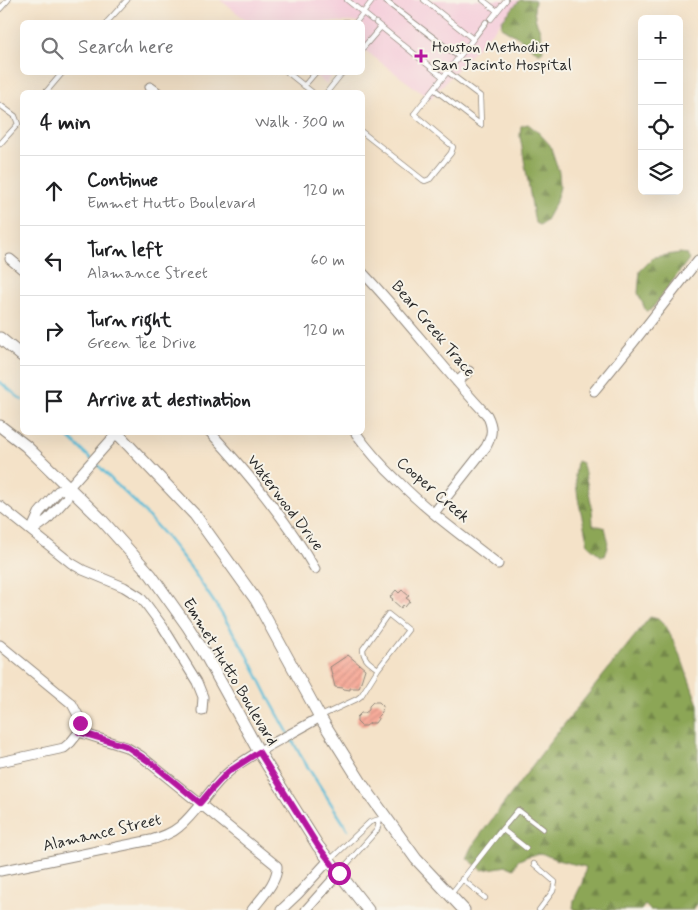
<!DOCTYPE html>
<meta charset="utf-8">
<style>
:root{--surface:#fff;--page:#f6f6f6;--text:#202124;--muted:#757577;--line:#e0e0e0}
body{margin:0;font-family:Mynerve,sans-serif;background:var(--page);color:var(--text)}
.controls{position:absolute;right:15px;top:15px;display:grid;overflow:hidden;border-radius:8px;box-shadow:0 5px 20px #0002}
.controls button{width:45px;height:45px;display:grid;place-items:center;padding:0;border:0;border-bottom:1px solid var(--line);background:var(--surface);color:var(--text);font:25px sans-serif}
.stop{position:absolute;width:15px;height:15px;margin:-11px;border:4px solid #b5179e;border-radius:50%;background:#fff}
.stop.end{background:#b5179e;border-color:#fff;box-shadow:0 1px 5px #0008}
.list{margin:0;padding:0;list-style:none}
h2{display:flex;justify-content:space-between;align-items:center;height:65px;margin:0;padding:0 20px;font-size:21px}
h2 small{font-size:16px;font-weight:400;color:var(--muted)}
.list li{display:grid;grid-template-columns:32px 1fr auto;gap:15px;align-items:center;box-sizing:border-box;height:70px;padding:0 20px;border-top:1px solid var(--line)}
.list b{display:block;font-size:19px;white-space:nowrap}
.list p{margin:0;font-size:16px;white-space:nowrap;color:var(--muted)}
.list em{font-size:16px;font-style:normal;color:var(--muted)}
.icon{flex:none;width:28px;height:28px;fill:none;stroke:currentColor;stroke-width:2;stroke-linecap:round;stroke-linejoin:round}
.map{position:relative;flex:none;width:698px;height:910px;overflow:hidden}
.search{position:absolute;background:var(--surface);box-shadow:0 5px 20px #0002;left:20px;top:20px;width:345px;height:55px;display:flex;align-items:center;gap:12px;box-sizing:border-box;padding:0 18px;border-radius:8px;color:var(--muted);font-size:19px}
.panel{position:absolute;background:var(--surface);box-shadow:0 5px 20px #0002;left:20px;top:90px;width:345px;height:345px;border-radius:8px}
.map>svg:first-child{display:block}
</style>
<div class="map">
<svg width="698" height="910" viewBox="0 0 698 910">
<defs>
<pattern id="forest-firs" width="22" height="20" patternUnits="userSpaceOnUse" patternTransform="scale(1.25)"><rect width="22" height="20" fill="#8ca657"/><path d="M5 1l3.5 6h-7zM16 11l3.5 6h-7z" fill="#738748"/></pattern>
<pattern id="building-hatch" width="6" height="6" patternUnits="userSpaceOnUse" patternTransform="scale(1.25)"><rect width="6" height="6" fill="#f6ab9a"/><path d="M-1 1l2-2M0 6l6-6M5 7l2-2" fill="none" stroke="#d39385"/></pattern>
</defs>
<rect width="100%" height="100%" fill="#f7f3e8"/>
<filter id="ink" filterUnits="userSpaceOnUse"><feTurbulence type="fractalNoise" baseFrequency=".02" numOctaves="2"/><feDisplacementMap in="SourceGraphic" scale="10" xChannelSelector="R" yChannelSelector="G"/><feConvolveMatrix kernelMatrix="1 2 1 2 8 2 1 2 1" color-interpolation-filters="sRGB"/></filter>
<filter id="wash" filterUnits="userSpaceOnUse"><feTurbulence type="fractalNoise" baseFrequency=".0096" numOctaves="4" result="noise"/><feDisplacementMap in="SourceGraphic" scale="20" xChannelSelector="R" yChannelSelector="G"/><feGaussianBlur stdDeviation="1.12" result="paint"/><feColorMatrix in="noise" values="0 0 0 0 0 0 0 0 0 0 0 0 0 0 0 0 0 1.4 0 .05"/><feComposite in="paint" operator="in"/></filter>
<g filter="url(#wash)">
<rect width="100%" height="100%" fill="#f4e2c8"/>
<path fill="#f5cfdb" d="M220 0H521L430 99 363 49 362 22H249Z
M312 73H334L326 84Z"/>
<path fill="url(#forest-firs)" stroke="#5c6841" d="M520 0H535L534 11 536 21 540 30 543 51 540 53H538L521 39 501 27 502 20Z
M528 124 538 132 550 145 559 172 560 186 557 200 545 222 539 225 535 223 520 136 521 126Z
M680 253 686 254 689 259 651 310 646 311 638 293 640 271 654 257Z
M577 461 582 463C585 469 585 476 587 483 590 497 593 511 593 525 597 527 599 525 605 528 608 537 609 547 605 556H601L588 545 578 498 575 476Z
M650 617 658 619 667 628 682 660 698 705V903L693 910H650L645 905 641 910H576L573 908 574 900 582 883 586 867 557 860 541 853 528 856 517 861 514 869 507 866 482 870 467 858 475 842 550 742Z"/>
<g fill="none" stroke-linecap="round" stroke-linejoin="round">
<path stroke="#5abcd8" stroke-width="2.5" d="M0 382 22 400
M63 432 91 459
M95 462 115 483 136 503 168 539 191 568 218 608 248 656 270 700 302 758 348 830"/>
</g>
<g id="blocks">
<path fill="url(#building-hatch)" d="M396 590 399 593 402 590 409 596 406 598 410 601 405 607 403 605 401 608 392 600 393 599 390 597Z
M348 655 365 669 359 688H350V690L344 689 343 688 335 687 330 667Z
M373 702H379L383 706 382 712 378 716V719L375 723H370L366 726H361L357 722V717L361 713H365L369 710V706Z"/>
</g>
</g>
<g filter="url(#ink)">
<use href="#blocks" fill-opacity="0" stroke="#90867a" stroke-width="1"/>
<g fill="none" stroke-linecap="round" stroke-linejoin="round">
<defs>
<path id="service" d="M347 0 372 20
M384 0 459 57 473 39 424 0
M483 0 497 11
M0 9 8 0
M491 19 506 0
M107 22 127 0
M345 22H346
M356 22 373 0
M376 23 443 77
M473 39 486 22
M362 49 381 27
M287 72 312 92
M304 86 316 72
M434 89 481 125 480 96 448 72
M46 92 63 72
M327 92 343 72
M0 105 15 116 18 124 0 144
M362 132 423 180 425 181 430 179 451 153 453 147 451 145 414 114 459 57
M321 716 357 699 361 696 378 669 408 630 388 614 363 649C363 659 370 663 378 669
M502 829 518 810 543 829
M330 860 370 822 380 819 383 816
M534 864 555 882 553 891 539 910
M339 873 377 830 380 819
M462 879 485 898
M451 894 502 829 526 848"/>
<path id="minor" d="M150 87 157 92
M10 259 22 269
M362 272C406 318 443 369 487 415 493 427 493 434 486 447L434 513
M457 382 469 371
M594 391 633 343 698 260
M210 432C247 472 288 522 315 569
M355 432C368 450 382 466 398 481 428 512 464 537 498 564
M0 506 71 563 83 570 124 587 140 597 146 604 163 627 197 682 203 697 202 711
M31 531 39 513 58 491 69 487 118 432
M32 531 47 520 67 498 69 487
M0 645 72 704 79 717V732
M79 732 126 747 141 756 277 866C278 882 261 898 252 910
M0 762 64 748 71 742 79 732
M0 871 151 840C161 837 171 834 179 827 199 811 210 786 231 770 258 749 291 735 320 717
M281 910 298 894 329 860
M306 910 339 873"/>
<path id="tertiary" d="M0 338 22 356
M0 426 26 446 101 519 151 575 188 627 205 654 259 752 318 846 368 910
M116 432 195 515 256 600 320 717 362 784 416 859 464 910"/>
</defs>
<use href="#service" stroke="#90867a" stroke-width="6"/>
<use href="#minor" stroke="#90867a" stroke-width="11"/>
<use href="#tertiary" stroke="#90867a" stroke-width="13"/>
<use href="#service" stroke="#fff" stroke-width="4.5"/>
<use href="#minor" stroke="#fff" stroke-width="9"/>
<use href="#tertiary" stroke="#fff" stroke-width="11"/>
</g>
</g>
<g fill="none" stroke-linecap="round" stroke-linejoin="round" filter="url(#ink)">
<path stroke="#b5179e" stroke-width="6" d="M80 723 79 732 126 746 154 765 200 803 212 789 228 772 259 752 318 846 339 873"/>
</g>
<path fill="#b5179e" stroke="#f7f3e8" stroke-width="2" d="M418.5 48.5h5v5h5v5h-5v5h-5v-5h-5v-5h5z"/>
<g text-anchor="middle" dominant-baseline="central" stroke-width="4" stroke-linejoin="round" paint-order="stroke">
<g font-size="16" fill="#2b2b2b" stroke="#f7f3e8" text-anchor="start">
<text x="432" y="47">Houston Methodist<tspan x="432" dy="18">San Jacinto Hospital</tspan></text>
</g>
<g font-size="16" fill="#2b2b2b" stroke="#f7f3e8">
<text transform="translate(433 329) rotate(50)">Bear Creek Trace</text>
<text transform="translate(433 490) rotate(41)">Cooper Creek</text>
<text transform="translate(285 503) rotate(53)">Waterwood Drive</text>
<text transform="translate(230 672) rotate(59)">Emmet Hutto Boulevard</text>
<text transform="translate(102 833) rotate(-13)">Alamance Street</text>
</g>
</g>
</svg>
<div class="controls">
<button>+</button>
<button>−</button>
<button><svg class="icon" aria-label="locate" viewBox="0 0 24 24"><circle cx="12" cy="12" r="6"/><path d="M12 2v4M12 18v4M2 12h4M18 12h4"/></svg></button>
<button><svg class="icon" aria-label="layers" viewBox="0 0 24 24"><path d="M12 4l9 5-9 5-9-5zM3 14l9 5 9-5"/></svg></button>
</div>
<div class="stop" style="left:339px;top:873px"></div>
<div class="stop end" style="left:80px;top:723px"></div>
<div class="search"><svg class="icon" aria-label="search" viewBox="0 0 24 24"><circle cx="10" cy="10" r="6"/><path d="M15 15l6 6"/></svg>Search here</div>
<section class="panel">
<h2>4 min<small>Walk · 300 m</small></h2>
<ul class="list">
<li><svg class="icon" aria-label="ahead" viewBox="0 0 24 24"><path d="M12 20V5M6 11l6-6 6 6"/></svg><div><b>Continue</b><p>Emmet Hutto Boulevard</p></div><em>120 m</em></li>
<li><svg class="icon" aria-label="left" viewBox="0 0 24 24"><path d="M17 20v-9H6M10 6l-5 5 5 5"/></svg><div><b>Turn left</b><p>Alamance Street</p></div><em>60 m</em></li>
<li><svg class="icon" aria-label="right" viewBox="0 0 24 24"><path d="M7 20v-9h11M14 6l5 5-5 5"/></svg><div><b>Turn right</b><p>Green Tee Drive</p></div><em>120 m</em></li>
<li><svg class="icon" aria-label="arrive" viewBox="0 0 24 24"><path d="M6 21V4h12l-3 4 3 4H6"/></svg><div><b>Arrive at destination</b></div></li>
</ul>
</section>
</div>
